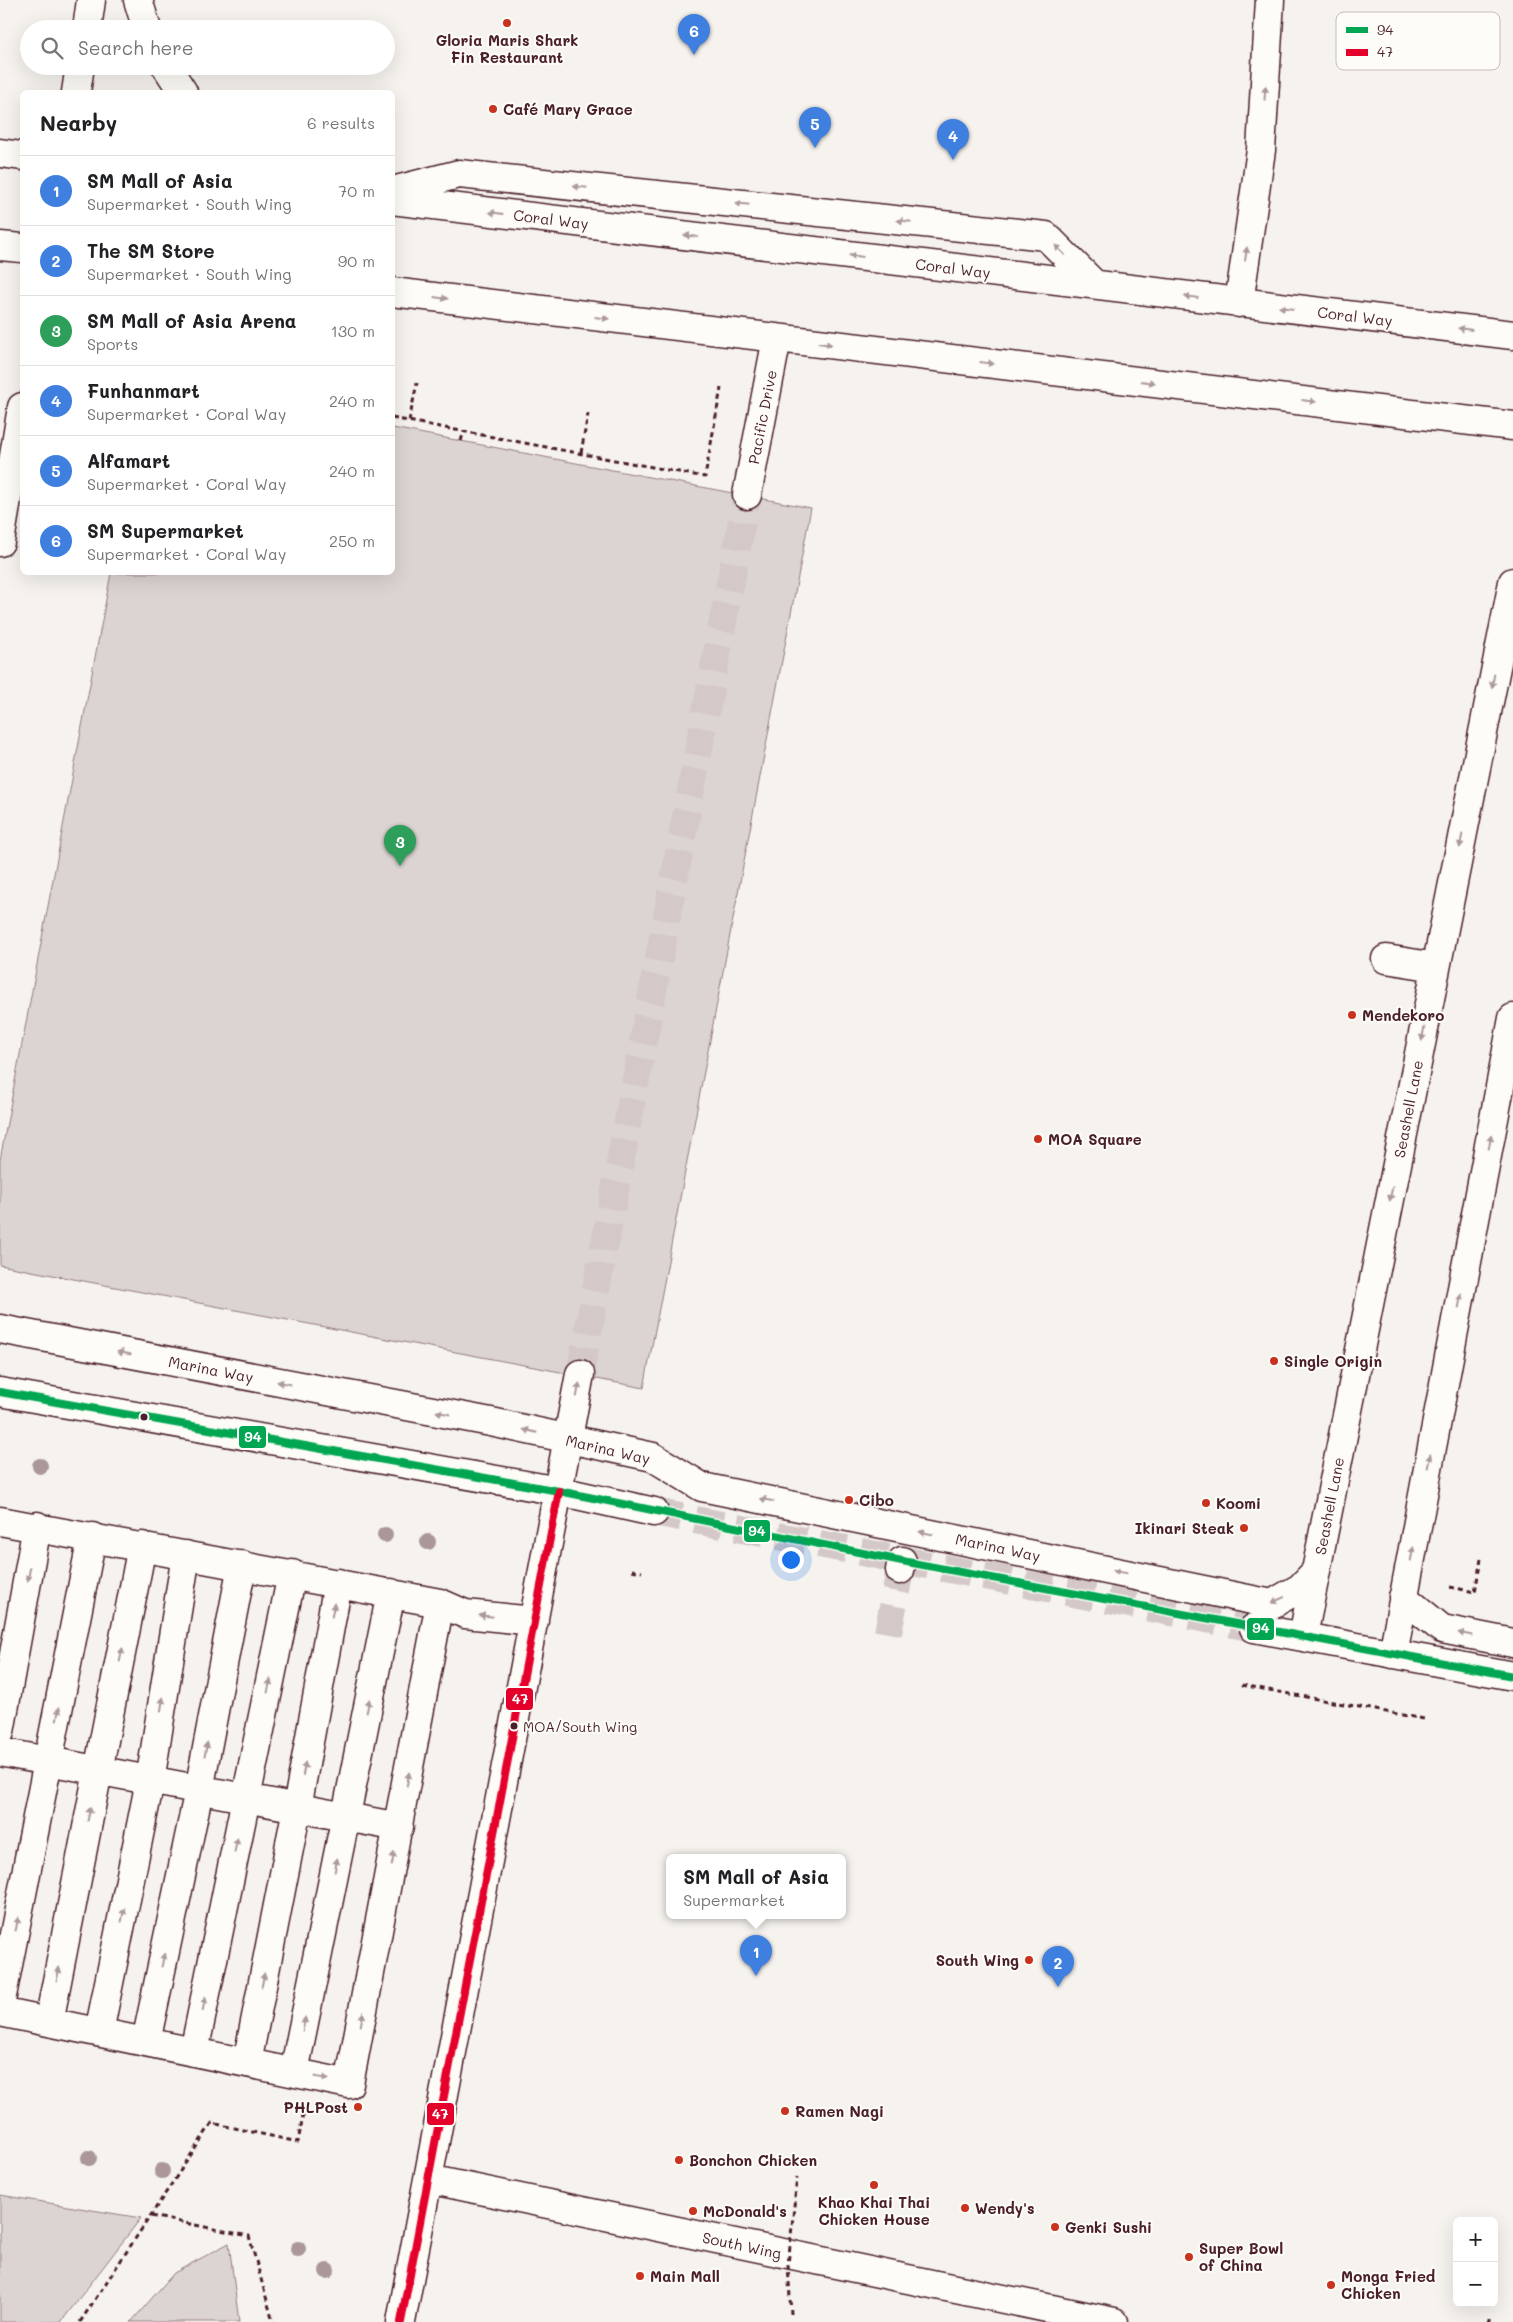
<!DOCTYPE html>
<meta charset="utf-8">
<style>
:root{--surface:#fff;--page:#f2f2f2;--text:#202124;--muted:#757577;--line:#e0e0e0;--accent:#d93025}
body{margin:0;font-family:Mali,sans-serif;background:var(--page);color:var(--text)}
.controls{position:absolute;right:15px;bottom:15px;display:grid;overflow:hidden;border-radius:8px;box-shadow:0 5px 20px #0002}
.controls button{width:45px;height:45px;display:grid;place-items:center;padding:0;border:0;border-bottom:1px solid var(--line);background:var(--surface);color:var(--text);font:25px sans-serif}
.you{position:absolute;left:790px;top:1559px;width:18px;height:18px;margin:-12px;border:4px solid #fff;border-radius:50%;background:#1a73e8;box-shadow:0 0 0 8px #1a73e833}
.badge{display:grid;place-items:center;width:32px;height:32px;border-radius:50%;background:var(--accent);color:#fff;font-size:16px;font-weight:700}
.pin{position:absolute;translate:-50% -41px;filter:drop-shadow(0 1px 2px #0008)}
.pin::after{content:'';position:absolute;top:26px;width:18px;height:15px;background:inherit;clip-path:polygon(0 0,100% 0,50% 100%)}
.popup{position:absolute;left:666px;top:1854px;width:180px;height:65px;box-sizing:border-box;display:grid;place-content:center;border-radius:8px;background:var(--surface);filter:drop-shadow(0 1px 4px #0005);font-size:16px;white-space:nowrap;color:var(--muted)}
.popup b{font-size:19px;color:var(--text)}
.popup::after{content:'';position:absolute;left:50%;top:100%;margin-left:-10px;border:10px solid transparent;border-top-color:var(--surface)}
.list{margin:0;padding:0;list-style:none}
h2{display:flex;justify-content:space-between;align-items:center;height:65px;margin:0;padding:0 20px;font-size:21px}
h2 small{font-size:16px;font-weight:400;color:var(--muted)}
.list li{display:grid;grid-template-columns:32px 1fr auto;gap:15px;align-items:center;box-sizing:border-box;height:70px;padding:0 20px;border-top:1px solid var(--line)}
.list b{display:block;font-size:19px;white-space:nowrap}
.list p{margin:0;font-size:16px;white-space:nowrap;color:var(--muted)}
.list em{font-size:16px;font-style:normal;color:var(--muted)}
.icon{flex:none;width:28px;height:28px;fill:none;stroke:currentColor;stroke-width:2;stroke-linecap:round;stroke-linejoin:round}
.map{position:relative;flex:none;width:1513px;height:2322px;overflow:hidden}
.search{position:absolute;background:var(--surface);box-shadow:0 5px 20px #0002;left:20px;top:20px;width:375px;height:55px;display:flex;align-items:center;gap:12px;box-sizing:border-box;padding:0 18px;border-radius:28px;color:var(--muted);font-size:19px}
.panel{position:absolute;background:var(--surface);box-shadow:0 5px 20px #0002;left:20px;top:90px;width:375px;height:485px;border-radius:8px}
.map>svg:first-child{display:block}
</style>
<div class="map">
<svg width="1513" height="2322" viewBox="0 0 1513 2322">
<rect width="100%" height="100%" fill="#f6f3ef"/>
<filter id="ink" filterUnits="userSpaceOnUse"><feTurbulence type="fractalNoise" baseFrequency=".02" numOctaves="2"/><feDisplacementMap in="SourceGraphic" scale="10" xChannelSelector="R" yChannelSelector="G"/><feConvolveMatrix kernelMatrix="1 2 1 2 8 2 1 2 1" color-interpolation-filters="sRGB"/></filter>
<g filter="url(#ink)">
<path fill="#dcd4d2" stroke="#937a7e" d="M393 428 811 508 644 1388 0 1265V1160L111 573 392 572Z
M0 2195 141 2218 61 2322H0Z
M229 2243 239 2322H131L174 2273Z"/>
<g fill="none" stroke-linecap="round" stroke-linejoin="round">
<path stroke="#d4c9c8" stroke-width="28" stroke-dasharray="28 14" stroke-linecap="butt" d="M580 1374 747 495
M654 1512 1254 1628
M888 1633 900 1570"/>
<defs>
<path id="minor" d="M138 0 147 29
M87 29 91 0
M166 66 183 92
M76 92 80 66
M0 153 22 156
M392 191 459 174 1046 236 1094 284
M392 200 1513 335
M0 246 22 248
M392 292 1513 426
M1239 303 1261 150 1270 0
M747 495 777 338
M0 542 22 407
M1386 959 1436 967
M0 1329 491 1422 653 1457 702 1487 1272 1604 1300 1588 1316 1571
M0 1392 559 1491 654 1512
M0 1521 440 1603 465 1614 534 1621
M900 1570 902 1561
M1403 1597 1442 1629 1513 1643
M1254 1628 1513 1676
M1303 1636 1513 582
M1393 1654 1513 1018
M0 1732 37 1526
M0 1752 399 1827
M0 2006 92 1537
M0 2012 349 2084 440 1603
M49 2022 142 1546
M99 2032 150 1781 186 1555
M146 2042 199 1790 242 1565
M194 2052 292 1574
M247 2063 297 1808 338 1583
M294 2072 391 1593
M428 2179 1114 2322
M401 2322 580 1374"/>
</defs>
<use href="#minor" stroke="#4a1f2b" stroke-width="31"/>
<path stroke="#4a1f2b" stroke-width="3" stroke-dasharray="5 4" stroke-linecap="butt" d="M392 418 705 477 721 388
M409 421 417 383
M461 441 464 431
M581 453 588 414
M632 1570 642 1572
M1450 1587 1475 1592 1481 1559
M1242 1685 1424 1719
M151 2216 249 2236 273 2322
M80 2322 212 2123 298 2142 304 2110
M1489 2322V2317"/>
<use href="#minor" stroke="#fdfcf7" stroke-width="28"/>
<path stroke="#4a1f2b" stroke-width="3" stroke-dasharray="5 4" stroke-linecap="butt" d="M791 2314 788 2265 797 2177"/>
<defs>
<path id="bus-1" d="M0 1392 559 1491 902 1561 1513 1676"/>
<path id="bus-2" d="M401 2322 559 1491"/>
</defs>
<use href="#bus-1" stroke="#fdfcf7" stroke-width="11"/>
<use href="#bus-2" stroke="#fdfcf7" stroke-width="11"/>
<use href="#bus-1" stroke="#00a651" stroke-width="8"/>
<use href="#bus-2" stroke="#e4002b" stroke-width="8"/>
</g>
<g fill="#ab979a">
<circle cx="40" cy="1466" r="8"/>
<circle cx="385" cy="1535" r="8"/>
<circle cx="428" cy="1542" r="8"/>
<circle cx="89" cy="2158" r="8"/>
<circle cx="162" cy="2171" r="8"/>
<circle cx="298" cy="2249" r="8"/>
<circle cx="327" cy="2271" r="8"/>
</g>
<defs><path id="oneway-solid" d="M-6-.8H1V-3.2L6.5 0L1 3.2V.8H-6Z" transform="scale(1.25)"/></defs>
<g fill="#ac999b">
<use href="#oneway-solid" transform="translate(1265 93) rotate(-86)"/>
<use href="#oneway-solid" transform="translate(580 187) rotate(-174)"/>
<use href="#oneway-solid" transform="translate(742 204) rotate(-174)"/>
<use href="#oneway-solid" transform="translate(496 213) rotate(-173)"/>
<use href="#oneway-solid" transform="translate(904 221) rotate(-174)"/>
<use href="#oneway-solid" transform="translate(691 236) rotate(-173)"/>
<use href="#oneway-solid" transform="translate(1060 250) rotate(-134)"/>
<use href="#oneway-solid" transform="translate(1246 254) rotate(-82)"/>
<use href="#oneway-solid" transform="translate(856 256) rotate(-173)"/>
<use href="#oneway-solid" transform="translate(1191 297) rotate(-173)"/>
<use href="#oneway-solid" transform="translate(441 298) rotate(7)"/>
<use href="#oneway-solid" transform="translate(1286 308) rotate(-173)"/>
<use href="#oneway-solid" transform="translate(602 318) rotate(7)"/>
<use href="#oneway-solid" transform="translate(1465 329) rotate(-173)"/>
<use href="#oneway-solid" transform="translate(825 344) rotate(7)"/>
<use href="#oneway-solid" transform="translate(987 363) rotate(7)"/>
<use href="#oneway-solid" transform="translate(1148 382) rotate(7)"/>
<use href="#oneway-solid" transform="translate(1309 401) rotate(7)"/>
<use href="#oneway-solid" transform="translate(1493 681) rotate(101)"/>
<use href="#oneway-solid" transform="translate(1461 841) rotate(101)"/>
<use href="#oneway-solid" transform="translate(1423 1034) rotate(101)"/>
<use href="#oneway-solid" transform="translate(1490 1142) rotate(-79)"/>
<use href="#oneway-solid" transform="translate(1391 1194) rotate(101)"/>
<use href="#oneway-solid" transform="translate(1460 1301) rotate(-79)"/>
<use href="#oneway-solid" transform="translate(124 1353) rotate(-169)"/>
<use href="#oneway-solid" transform="translate(284 1383) rotate(-169)"/>
<use href="#oneway-solid" transform="translate(578 1390) rotate(-80)"/>
<use href="#oneway-solid" transform="translate(443 1413) rotate(-169)"/>
<use href="#oneway-solid" transform="translate(530 1431) rotate(-167)"/>
<use href="#oneway-solid" transform="translate(1429 1461) rotate(-79)"/>
<use href="#oneway-solid" transform="translate(767 1500) rotate(-168)"/>
<use href="#oneway-solid" transform="translate(926 1533) rotate(-168)"/>
<use href="#oneway-solid" transform="translate(1412 1554) rotate(-79)"/>
<use href="#oneway-solid" transform="translate(1120 1572) rotate(-168)"/>
<use href="#oneway-solid" transform="translate(29 1574) rotate(100)"/>
<use href="#oneway-solid" transform="translate(1278 1600) rotate(155)"/>
<use href="#oneway-solid" transform="translate(333 1610) rotate(-80)"/>
<use href="#oneway-solid" transform="translate(486 1616) rotate(-174)"/>
<use href="#oneway-solid" transform="translate(1465 1634) rotate(-169)"/>
<use href="#oneway-solid" transform="translate(121 1655) rotate(-79)"/>
<use href="#oneway-solid" transform="translate(269 1686) rotate(-78)"/>
<use href="#oneway-solid" transform="translate(162 1704) rotate(-81)"/>
<use href="#oneway-solid" transform="translate(368 1706) rotate(-79)"/>
<use href="#oneway-solid" transform="translate(58 1714) rotate(-79)"/>
<use href="#oneway-solid" transform="translate(206 1749) rotate(-79)"/>
<use href="#oneway-solid" transform="translate(304 1769) rotate(-80)"/>
<use href="#oneway-solid" transform="translate(408 1779) rotate(-80)"/>
<use href="#oneway-solid" transform="translate(89 1814) rotate(-79)"/>
<use href="#oneway-solid" transform="translate(236 1845) rotate(-78)"/>
<use href="#oneway-solid" transform="translate(393 1859) rotate(-79)"/>
<use href="#oneway-solid" transform="translate(336 1865) rotate(-79)"/>
<use href="#oneway-solid" transform="translate(123 1915) rotate(-78)"/>
<use href="#oneway-solid" transform="translate(17 1924) rotate(-78)"/>
<use href="#oneway-solid" transform="translate(163 1960) rotate(-78)"/>
<use href="#oneway-solid" transform="translate(58 1974) rotate(-79)"/>
<use href="#oneway-solid" transform="translate(263 1980) rotate(-79)"/>
<use href="#oneway-solid" transform="translate(204 2004) rotate(-78)"/>
<use href="#oneway-solid" transform="translate(362 2019) rotate(-79)"/>
<use href="#oneway-solid" transform="translate(304 2024) rotate(-79)"/>
<use href="#oneway-solid" transform="translate(322 2078) rotate(12)"/>
</g>
</g>
<g fill="#c8321e" stroke="#fdfcf7" stroke-width="2">
<circle cx="507" cy="23" r="5"/>
<circle cx="493" cy="109" r="5"/>
<circle cx="1352" cy="1015" r="5"/>
<circle cx="1038" cy="1139" r="5"/>
<circle cx="1274" cy="1361" r="5"/>
<circle cx="849" cy="1500" r="5"/>
<circle cx="1206" cy="1503" r="5"/>
<circle cx="1244" cy="1528" r="5"/>
<circle cx="1029" cy="1960" r="5"/>
<circle cx="358" cy="2107" r="5"/>
<circle cx="785" cy="2111" r="5"/>
<circle cx="679" cy="2160" r="5"/>
<circle cx="874" cy="2185" r="5"/>
<circle cx="965" cy="2208" r="5"/>
<circle cx="693" cy="2211" r="5"/>
<circle cx="1055" cy="2227" r="5"/>
<circle cx="1189" cy="2257" r="5"/>
<circle cx="640" cy="2276" r="5"/>
<circle cx="1331" cy="2285" r="5"/>
</g>
<g fill="#4a1f2b" stroke="#fdfcf7" stroke-width="2">
<circle cx="144" cy="1417" r="4.5"/>
<circle cx="514" cy="1726" r="4.5"/>
</g>
<g text-anchor="middle" dominant-baseline="central" stroke-width="4" stroke-linejoin="round" paint-order="stroke">
<g font-size="14" fill="#4a1f2b" stroke="#fdfcf7" text-anchor="start">
<text x="523" y="1726">MOA/South Wing</text>
</g>
<g font-size="15" font-weight="bold" fill="#4a1f2b" stroke="#fdfcf7" text-anchor="start">
<text x="507" y="40" text-anchor="middle">Gloria Maris Shark<tspan x="507" dy="17">Fin Restaurant</tspan></text>
<text x="503" y="109">Café Mary Grace</text>
<text x="1362" y="1015">Mendekoro</text>
<text x="1048" y="1139">MOA Square</text>
<text x="1284" y="1361">Single Origin</text>
<text x="859" y="1500">Cibo</text>
<text x="1216" y="1503">Koomi</text>
<text x="1234" y="1528" text-anchor="end">Ikinari Steak</text>
<text x="1019" y="1960" text-anchor="end">South Wing</text>
<text x="348" y="2107" text-anchor="end">PHLPost</text>
<text x="795" y="2111">Ramen Nagi</text>
<text x="689" y="2160">Bonchon Chicken</text>
<text x="874" y="2202" text-anchor="middle">Khao Khai Thai<tspan x="874" dy="17">Chicken House</tspan></text>
<text x="975" y="2208">Wendy's</text>
<text x="703" y="2211">McDonald's</text>
<text x="1065" y="2227">Genki Sushi</text>
<text x="1199" y="2248">Super Bowl<tspan x="1199" dy="17">of China</tspan></text>
<text x="650" y="2276">Main Mall</text>
<text x="1341" y="2276">Monga Fried<tspan x="1341" dy="17">Chicken</tspan></text>
</g>
<g font-size="15" fill="#4a1f2b" stroke="#fdfcf7">
<text transform="translate(551 219) rotate(7)">Coral Way</text>
<text transform="translate(953 268) rotate(7)">Coral Way</text>
<text transform="translate(1355 316) rotate(7)">Coral Way</text>
<text transform="translate(762 417) rotate(-79)">Pacific Drive</text>
<text transform="translate(1408 1109) rotate(-79)">Seashell Lane</text>
<text transform="translate(211 1369) rotate(11)">Marina Way</text>
<text transform="translate(608 1449) rotate(13)">Marina Way</text>
<text transform="translate(1329 1506) rotate(-79)">Seashell Lane</text>
<text transform="translate(998 1547) rotate(12)">Marina Way</text>
<text transform="translate(742 2245) rotate(12)">South Wing</text>
</g>
</g>
<rect x="1336" y="12" width="164" height="58" rx="8" fill="#fdfcf7" stroke="#c7baba" stroke-width="1"/>
<rect x="1346" y="27" width="22" height="6" fill="#00a651"/>
<rect x="1346" y="49" width="22" height="7" fill="#e4002b"/>
<g font-size="14" fill="#4a1f2b">
<text x="1377" y="35">94</text>
<text x="1377" y="57">47</text>
</g>
<g stroke="#fdfcf7" stroke-width="2">
<rect x="238" y="1425" width="29" height="24" rx="5" fill="#00a651"/>
<rect x="743" y="1519" width="28" height="24" rx="5" fill="#00a651"/>
<rect x="1246" y="1617" width="29" height="24" rx="5" fill="#00a651"/>
<rect x="505" y="1687" width="29" height="24" rx="5" fill="#e4002b"/>
<rect x="426" y="2102" width="29" height="24" rx="5" fill="#e4002b"/>
</g>
<g font-size="14" text-anchor="middle" font-weight="bold" fill="#fff">
<text x="253" y="1442">94</text>
<text x="757" y="1536">94</text>
<text x="1261" y="1633">94</text>
<text x="520" y="1704">47</text>
<text x="440" y="2119">47</text>
</g>
</svg>
<div class="controls">
<button>+</button>
<button>−</button>
</div>
<div class="you"></div>
<div class="pin badge" style="left:756px;top:1976px;background:#3f7fe0">1</div>
<div class="popup"><b>SM Mall of Asia</b>Supermarket</div>
<div class="pin badge" style="left:1058px;top:1987px;background:#3f7fe0">2</div>
<div class="pin badge" style="left:400px;top:866px;background:#2e9e5b">3</div>
<div class="pin badge" style="left:953px;top:160px;background:#3f7fe0">4</div>
<div class="pin badge" style="left:815px;top:148px;background:#3f7fe0">5</div>
<div class="pin badge" style="left:694px;top:55px;background:#3f7fe0">6</div>
<div class="search"><svg class="icon" aria-label="search" viewBox="0 0 24 24"><circle cx="10" cy="10" r="6"/><path d="M15 15l6 6"/></svg>Search here</div>
<section class="panel">
<h2>Nearby<small>6 results</small></h2>
<ul class="list">
<li><span class="badge" style="background:#3f7fe0">1</span><div><b>SM Mall of Asia</b><p>Supermarket · South Wing</p></div><em>70 m</em></li>
<li><span class="badge" style="background:#3f7fe0">2</span><div><b>The SM Store</b><p>Supermarket · South Wing</p></div><em>90 m</em></li>
<li><span class="badge" style="background:#2e9e5b">3</span><div><b>SM Mall of Asia Arena</b><p>Sports</p></div><em>130 m</em></li>
<li><span class="badge" style="background:#3f7fe0">4</span><div><b>Funhanmart</b><p>Supermarket · Coral Way</p></div><em>240 m</em></li>
<li><span class="badge" style="background:#3f7fe0">5</span><div><b>Alfamart</b><p>Supermarket · Coral Way</p></div><em>240 m</em></li>
<li><span class="badge" style="background:#3f7fe0">6</span><div><b>SM Supermarket</b><p>Supermarket · Coral Way</p></div><em>250 m</em></li>
</ul>
</section>
</div>
